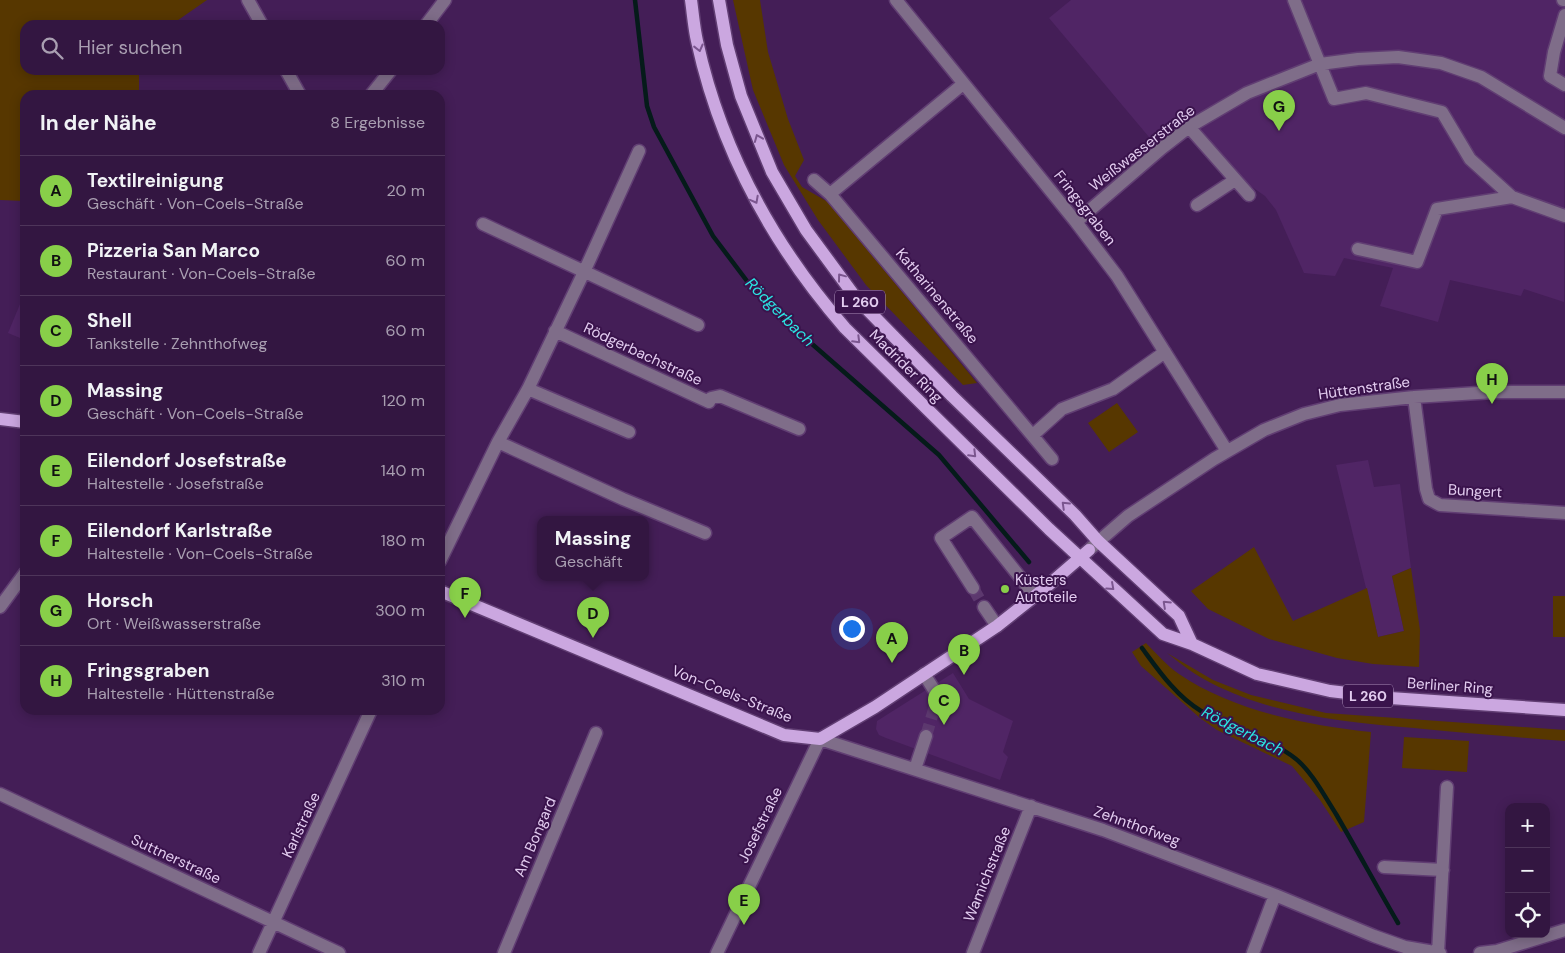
<!DOCTYPE html>
<html lang="de">
<meta charset="utf-8">
<style>
:root{--surface:#331641;--page:#3b1f48;--text:#f1f3f6;--muted:#a99fb1;--line:#4e355a;--accent:#88cf49}
body{margin:0;font-family:"DM Sans",sans-serif;background:var(--page);color:var(--text)}
.controls{position:absolute;right:15px;bottom:15px;display:grid;overflow:hidden;border-radius:10px;box-shadow:0 2px 12px #0003}
.controls button{width:45px;height:45px;display:grid;place-items:center;padding:0;border:0;border-bottom:1px solid var(--line);background:var(--surface);color:var(--text);font:25px sans-serif}
.you{position:absolute;left:851px;top:628px;width:18px;height:18px;margin:-12px;border:4px solid #fff;border-radius:50%;background:#1a73e8;box-shadow:0 0 0 8px #1a73e833}
.badge{display:grid;place-items:center;width:32px;height:32px;border-radius:50%;background:var(--accent);color:#111;font-size:16px;font-weight:700}
.pin{position:absolute;translate:-50% -41px;filter:drop-shadow(0 1px 2px #0008)}
.pin::after{content:'';position:absolute;top:26px;width:18px;height:15px;background:inherit;clip-path:polygon(0 0,100% 0,50% 100%)}
.popup{position:absolute;left:537px;top:516px;width:112px;height:65px;box-sizing:border-box;display:grid;place-content:center;border-radius:10px;background:var(--surface);filter:drop-shadow(0 1px 4px #0005);font-size:16px;white-space:nowrap;color:var(--muted)}
.popup b{font-size:19px;color:var(--text)}
.popup::after{content:'';position:absolute;left:50%;top:100%;margin-left:-10px;border:10px solid transparent;border-top-color:var(--surface)}
.list{margin:0;padding:0;list-style:none}
h2{display:flex;justify-content:space-between;align-items:center;height:65px;margin:0;padding:0 20px;font-size:21px}
h2 small{font-size:16px;font-weight:400;color:var(--muted)}
.list li{display:grid;grid-template-columns:32px 1fr auto;gap:15px;align-items:center;box-sizing:border-box;height:70px;padding:0 20px;border-top:1px solid var(--line)}
.list b{display:block;font-size:19px;white-space:nowrap}
.list p{margin:0;font-size:16px;white-space:nowrap;color:var(--muted)}
.list em{font-size:16px;font-style:normal;color:var(--muted)}
.icon{flex:none;width:28px;height:28px;fill:none;stroke:currentColor;stroke-width:2;stroke-linecap:round;stroke-linejoin:round}
.map{position:relative;flex:none;width:1565px;height:953px;overflow:hidden}
.search{position:absolute;background:var(--surface);box-shadow:0 2px 12px #0003;left:20px;top:20px;width:425px;height:55px;display:flex;align-items:center;gap:12px;box-sizing:border-box;padding:0 18px;border-radius:15px;color:var(--muted);font-size:19px}
.panel{position:absolute;background:var(--surface);box-shadow:0 2px 12px #0003;left:20px;top:90px;width:425px;height:625px;border-radius:15px}
.map>svg:first-child{display:block}
</style>
<div class="map">
<svg width="1565" height="953" viewBox="0 0 1565 953">
<rect width="100%" height="100%" fill="#441e57"/>
<path fill="#502565" d="M1071 0H1565L1564 302 1524 289 1521 296 1450 280 1438 322 1380 306 1393 268 1344 258 1335 276 1304 273 1276 210 1265 196 1242 180 1189 115 1154 143 1049 18Z
M25 292V340L8 333Z
M1368 460 1374 487 1400 484 1411 568 1392 576 1404 631 1378 637 1336 465Z
M953 673 969 699 1013 721 1003 752 1008 757 1000 780 886 738 879 735 876 729 877 721Z"/>
<path fill="#573700" d="M0 0H207L171 25H25V70H139V95H25V201L0 200Z
M733 0H760L768 52 788 119 804 160 795 176 802 187 828 202 977 383 963 385 866 285 818 220 784 165 753 90Z
M1117 403 1138 432 1109 452 1088 423Z
M1254 547 1293 621 1367 588 1378 637 1404 631 1392 576 1411 568 1420 630 1419 667 1373 664 1337 658 1269 639 1208 609 1191 591Z
M1553 596H1565V637H1553Z
M1146 643C1156 653 1167 666 1179 674 1233 711 1307 725 1371 732L1364 822 1341 832 1320 800 1292 766 1217 730 1200 718 1141 666 1132 652Z
M1167 653 1213 680 1251 695 1326 713 1565 730V741C1514 737 1464 733 1414 728 1345 722 1273 715 1211 683 1195 675 1181 664 1167 653Z
M1404 737 1469 741 1467 772 1402 768Z"/>
<g fill="none" stroke-linecap="round" stroke-linejoin="round">
<path stroke="#051b1a" stroke-width="4.5" d="M635 0 647 106 654 127 713 236 756 293 780 316 939 455 1029 562
M1142 648C1159 671 1176 696 1201 711 1231 730 1268 737 1296 759 1312 772 1325 797 1336 814 1357 850 1377 887 1398 923"/>
<path stroke="#5c386e" stroke-width="12" stroke-dasharray="12 6" stroke-linecap="butt" d="M973 588 984 607
M926 736 938 696 936 693"/>
<defs>
<path id="minor" d="M248 0 262 25
M896 0 1076 222 1117 276 1227 451
M1294 0 1334 99 1366 93 1442 112 1470 159 1512 197 1565 216
M1563 0H1565
M1565 15 1554 52 1550 76 1565 85
M426 25 445 0
M286 70 300 95
M371 95 391 70
M1189 127 1249 195
M814 180 830 194 1052 459
M830 194 963 84
M1197 205 1235 180
M1076 222 1162 148 1189 127 1247 93 1320 64 1358 59 1398 57 1441 63 1481 77 1565 128
M483 224 698 325
M1358 249 1417 262 1437 209 1512 197
M555 331 709 402 711 398 720 396 799 429
M528 389 629 432
M1414 397 1426 489 1429 499 1440 505 1565 513
M1033 435 1062 409 1113 389 1165 352
M498 442 623 499 705 533
M1091 548 1128 516 1214 459 1264 430 1304 414 1340 405 1414 397 1494 392H1565
M440 561 498 442 528 389 584 272 639 151
M973 588 941 538 972 517 1035 596
M0 607 25 573
M984 607 997 626
M924 674 936 693
M915 769 926 736
M0 794 339 953
M1384 867 1443 870
M259 953 371 710
M504 953 596 733
M717 953 820 739 1103 830 1275 895 1374 936 1405 947 1440 953
M973 953 1031 806
M1253 953 1275 895
M1438 953 1447 787
M1480 953 1497 951 1565 930"/>
<path id="major" d="M691 0C693 14 694 28 697 41 721 151 772 244 845 328L1049 529 1163 634 1192 644 1257 674 1330 691 1390 698 1565 710
M719 0 727 45 741 96 772 172 806 230 856 298 952 396 1075 515 1098 541 1179 616 1192 644
M0 419 25 422
M440 591 784 735 820 739 875 707 997 626 1045 588 1089 550"/>
</defs>
<use href="#minor" stroke="#613e73" stroke-width="15"/>
<use href="#major" stroke="#613e73" stroke-width="15"/>
<use href="#minor" stroke="#7f6d89" stroke-width="12"/>
<use href="#major" stroke="#cba7e0" stroke-width="12"/>
</g>
<defs><path id="oneway-chevron" d="M-2-3.5L2.5 0L-2 3.5" fill="none" stroke-width="1.6" stroke-linecap="round" stroke-linejoin="round" transform="scale(1.25)"/></defs>
<g stroke="#7b568f">
<use href="#oneway-chevron" transform="translate(699 48) rotate(76)"/>
<use href="#oneway-chevron" transform="translate(758 138) rotate(-112)"/>
<use href="#oneway-chevron" transform="translate(755 200) rotate(62)"/>
<use href="#oneway-chevron" transform="translate(841 277) rotate(-127)"/>
<use href="#oneway-chevron" transform="translate(857 340) rotate(45)"/>
<use href="#oneway-chevron" transform="translate(973 454) rotate(45)"/>
<use href="#oneway-chevron" transform="translate(1065 505) rotate(-136)"/>
<use href="#oneway-chevron" transform="translate(1111 587) rotate(42)"/>
<use href="#oneway-chevron" transform="translate(1166 604) rotate(-137)"/>
</g>
<circle fill="#88cf49" stroke="#3a134c" stroke-width="2" cx="1005" cy="589" r="5"/>
<g text-anchor="middle" dominant-baseline="central" stroke-width="4" stroke-linejoin="round" paint-order="stroke">
<g fill="#3a134c" stroke="#b095bf" stroke-width="1">
<rect x="835" y="290.5" width="50" height="23" rx="4"/>
<rect x="1343" y="684.5" width="50" height="23" rx="4"/>
</g>
<g font-size="14" font-weight="bold" fill="#e3cdf0">
<text x="860" y="302">L 260</text>
<text x="1368" y="696">L 260</text>
</g>
<g font-size="15" fill="#e3cdf0" stroke="#3a134c">
<text transform="translate(1142 148) rotate(-38)">Weißwasserstraße</text>
<text transform="translate(1085 208) rotate(52)">Fringsgraben</text>
<text transform="translate(937 296) rotate(50)">Katharinenstraße</text>
<text transform="translate(643 354) rotate(25)">Rödgerbachstraße</text>
<text transform="translate(906 366) rotate(45)">Madrider Ring</text>
<text transform="translate(1364 388) rotate(-8)">Hüttenstraße</text>
<text transform="translate(1475 491) rotate(3)">Bungert</text>
<text transform="translate(1450 686) rotate(4)">Berliner Ring</text>
<text transform="translate(732 694) rotate(22)">Von-Coels-Straße</text>
<text transform="translate(301 825) rotate(-65)">Karlstraße</text>
<text transform="translate(760 825) rotate(-64)">Josefstraße</text>
<text transform="translate(1137 826) rotate(20)">Zehnthofweg</text>
<text transform="translate(535 837) rotate(-67)">Am Bongard</text>
<text transform="translate(176 859) rotate(25)">Suttnerstraße</text>
<text transform="translate(987 874) rotate(-68)">Wamichstraße</text>
</g>
<g font-size="15" fill="#e3cdf0" stroke="#3a134c" text-anchor="start">
<text x="1015" y="580">Küsters<tspan x="1015" dy="17">Autoteile</tspan></text>
</g>
<g font-size="16" font-style="italic" fill="#2be5e2" stroke="#3a134c">
<text transform="translate(780 312) rotate(45)">Rödgerbach</text>
<text transform="translate(1243 731) rotate(27)">Rödgerbach</text>
</g>
</g>
</svg>
<div class="controls">
<button>+</button>
<button>−</button>
<button><svg class="icon" aria-label="locate" viewBox="0 0 24 24"><circle cx="12" cy="12" r="6"/><path d="M12 2v4M12 18v4M2 12h4M18 12h4"/></svg></button>
</div>
<div class="you"></div>
<div class="pin badge" style="left:892px;top:663px">A</div>
<div class="pin badge" style="left:964px;top:675px">B</div>
<div class="pin badge" style="left:944px;top:725px">C</div>
<div class="pin badge" style="left:593px;top:638px">D</div>
<div class="popup"><b>Massing</b>Geschäft</div>
<div class="pin badge" style="left:744px;top:925px">E</div>
<div class="pin badge" style="left:465px;top:618px">F</div>
<div class="pin badge" style="left:1279px;top:131px">G</div>
<div class="pin badge" style="left:1492px;top:404px">H</div>
<div class="search"><svg class="icon" aria-label="search" viewBox="0 0 24 24"><circle cx="10" cy="10" r="6"/><path d="M15 15l6 6"/></svg>Hier suchen</div>
<section class="panel">
<h2>In der Nähe<small>8 Ergebnisse</small></h2>
<ul class="list">
<li><span class="badge">A</span><div><b>Textilreinigung</b><p>Geschäft · Von-Coels-Straße</p></div><em>20 m</em></li>
<li><span class="badge">B</span><div><b>Pizzeria San Marco</b><p>Restaurant · Von-Coels-Straße</p></div><em>60 m</em></li>
<li><span class="badge">C</span><div><b>Shell</b><p>Tankstelle · Zehnthofweg</p></div><em>60 m</em></li>
<li><span class="badge">D</span><div><b>Massing</b><p>Geschäft · Von-Coels-Straße</p></div><em>120 m</em></li>
<li><span class="badge">E</span><div><b>Eilendorf Josefstraße</b><p>Haltestelle · Josefstraße</p></div><em>140 m</em></li>
<li><span class="badge">F</span><div><b>Eilendorf Karlstraße</b><p>Haltestelle · Von-Coels-Straße</p></div><em>180 m</em></li>
<li><span class="badge">G</span><div><b>Horsch</b><p>Ort · Weißwasserstraße</p></div><em>300 m</em></li>
<li><span class="badge">H</span><div><b>Fringsgraben</b><p>Haltestelle · Hüttenstraße</p></div><em>310 m</em></li>
</ul>
</section>
</div>
